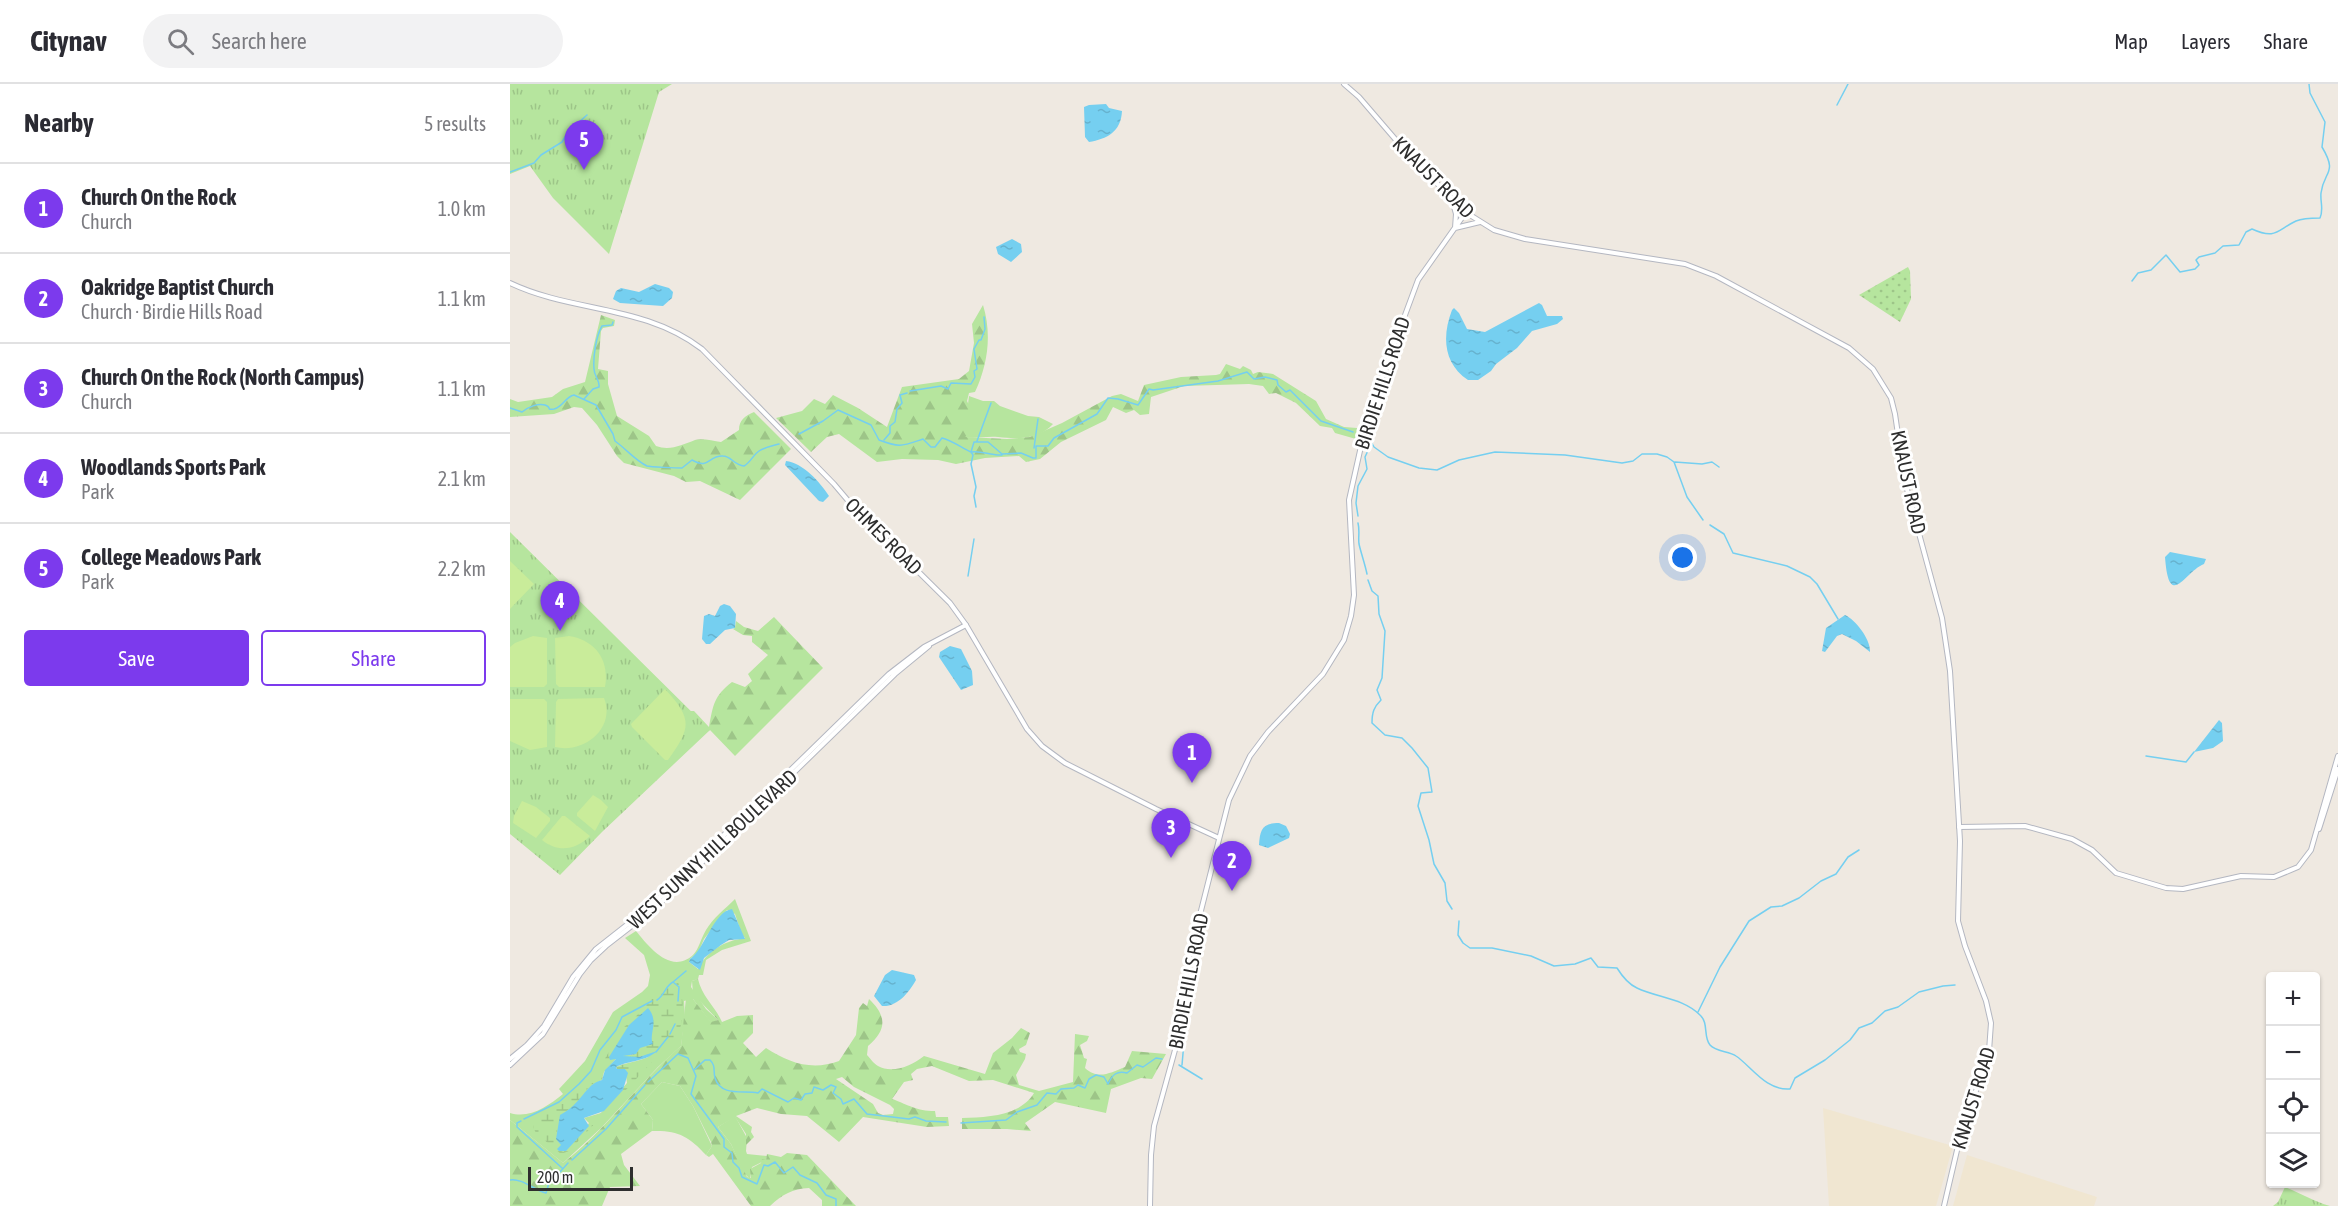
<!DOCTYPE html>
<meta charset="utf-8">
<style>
:root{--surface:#fff;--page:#f2f2f3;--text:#2b2b33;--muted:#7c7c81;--line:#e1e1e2;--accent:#7c3aed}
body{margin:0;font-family:"Asap Condensed",sans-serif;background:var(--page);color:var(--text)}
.controls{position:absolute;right:18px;bottom:18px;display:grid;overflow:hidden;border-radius:6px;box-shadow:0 2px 4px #0004}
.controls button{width:54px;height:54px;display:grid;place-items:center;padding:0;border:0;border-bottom:2px solid var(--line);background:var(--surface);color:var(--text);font:30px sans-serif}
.scale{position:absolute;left:18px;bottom:15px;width:105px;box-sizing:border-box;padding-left:6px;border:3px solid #2e2e2e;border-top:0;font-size:16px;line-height:21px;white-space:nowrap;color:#2e2e2e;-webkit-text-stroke:4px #fff;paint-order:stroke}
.you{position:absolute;left:1173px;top:474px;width:21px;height:21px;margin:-15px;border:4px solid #fff;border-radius:50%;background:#1a73e8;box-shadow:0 0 0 9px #1a73e833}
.badge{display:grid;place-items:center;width:39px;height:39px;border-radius:50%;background:var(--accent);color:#fff;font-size:20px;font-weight:700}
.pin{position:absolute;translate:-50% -50px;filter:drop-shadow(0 2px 3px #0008)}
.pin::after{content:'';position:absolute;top:32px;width:21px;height:18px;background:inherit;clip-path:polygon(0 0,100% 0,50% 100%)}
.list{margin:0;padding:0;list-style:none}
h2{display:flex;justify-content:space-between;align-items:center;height:78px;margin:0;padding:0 24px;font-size:26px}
h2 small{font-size:20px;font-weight:400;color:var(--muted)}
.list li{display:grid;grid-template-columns:39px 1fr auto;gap:18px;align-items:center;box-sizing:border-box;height:90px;padding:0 24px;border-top:2px solid var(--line)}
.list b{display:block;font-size:22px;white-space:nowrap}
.list p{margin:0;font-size:20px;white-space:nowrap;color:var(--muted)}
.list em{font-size:20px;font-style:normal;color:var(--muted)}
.actions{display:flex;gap:12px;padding:18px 24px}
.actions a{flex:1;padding:14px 0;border:2px solid var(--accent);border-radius:6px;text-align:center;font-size:21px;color:var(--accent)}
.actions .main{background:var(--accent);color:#fff}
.icon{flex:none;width:33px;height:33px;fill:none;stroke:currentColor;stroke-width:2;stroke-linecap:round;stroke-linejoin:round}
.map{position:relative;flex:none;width:1828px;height:1122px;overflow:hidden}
header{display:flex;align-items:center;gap:36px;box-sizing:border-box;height:84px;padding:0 30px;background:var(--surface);border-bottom:2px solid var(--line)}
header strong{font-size:28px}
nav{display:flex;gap:33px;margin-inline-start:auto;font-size:21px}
.search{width:420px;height:54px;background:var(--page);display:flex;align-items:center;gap:15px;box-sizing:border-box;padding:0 21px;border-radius:33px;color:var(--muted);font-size:22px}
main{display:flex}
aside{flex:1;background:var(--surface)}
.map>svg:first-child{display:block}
</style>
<header>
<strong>Citynav</strong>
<div class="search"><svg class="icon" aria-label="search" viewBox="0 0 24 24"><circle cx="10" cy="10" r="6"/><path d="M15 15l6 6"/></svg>Search here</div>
<nav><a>Map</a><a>Layers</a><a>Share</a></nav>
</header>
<main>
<aside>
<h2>Nearby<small>5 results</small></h2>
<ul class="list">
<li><span class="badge">1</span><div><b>Church On the Rock</b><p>Church</p></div><em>1.0 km</em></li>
<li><span class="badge">2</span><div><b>Oakridge Baptist Church</b><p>Church · Birdie Hills Road</p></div><em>1.1 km</em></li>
<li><span class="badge">3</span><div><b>Church On the Rock (North Campus)</b><p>Church</p></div><em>1.1 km</em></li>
<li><span class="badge">4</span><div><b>Woodlands Sports Park</b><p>Park</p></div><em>2.1 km</em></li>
<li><span class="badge">5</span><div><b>College Meadows Park</b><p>Park</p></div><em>2.2 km</em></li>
</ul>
<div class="actions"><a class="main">Save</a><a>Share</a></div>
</aside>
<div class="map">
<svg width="1828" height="1122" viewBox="0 0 1828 1122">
<defs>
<pattern id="forest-firs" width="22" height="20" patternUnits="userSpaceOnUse" patternTransform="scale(1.5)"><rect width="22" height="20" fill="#b6e59e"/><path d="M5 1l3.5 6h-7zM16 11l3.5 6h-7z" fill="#9dc588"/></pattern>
<pattern id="wetland-marsh" width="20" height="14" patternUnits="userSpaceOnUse" patternTransform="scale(1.5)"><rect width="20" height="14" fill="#b6e59e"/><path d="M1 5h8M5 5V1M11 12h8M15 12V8" fill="none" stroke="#9dc588"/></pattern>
<pattern id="park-tufts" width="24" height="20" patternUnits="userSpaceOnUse" patternTransform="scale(1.5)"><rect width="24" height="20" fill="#b6e59e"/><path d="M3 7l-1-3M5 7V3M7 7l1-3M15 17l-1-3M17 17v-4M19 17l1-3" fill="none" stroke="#9dc588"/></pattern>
<pattern id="garden-dots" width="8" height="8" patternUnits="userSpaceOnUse" patternTransform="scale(1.5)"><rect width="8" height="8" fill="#b6e59e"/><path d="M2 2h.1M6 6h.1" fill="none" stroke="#9dc588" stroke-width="1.8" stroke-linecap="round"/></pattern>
<pattern id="water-ripples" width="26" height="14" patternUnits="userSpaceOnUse" patternTransform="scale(1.5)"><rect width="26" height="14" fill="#75cff0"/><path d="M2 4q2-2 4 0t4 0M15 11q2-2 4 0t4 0" fill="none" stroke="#66b2ce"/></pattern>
</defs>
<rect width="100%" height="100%" fill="#efe9e1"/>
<path fill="#f0e6d1" d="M1313 1024 1443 1062 1426 1122H1319Z
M1457 1071 1587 1113 1584 1122H1443Z"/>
<path fill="#b6e59e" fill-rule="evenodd" d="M459 312 473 317H484L490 322 518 332 529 333 543 340C529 356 507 355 488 353 476 352 465 355 454 353Z
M225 815 241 857 212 866 196 876 193 891H189L188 895 182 897 181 903 196 925 208 936 201 939 183 915 174 917 175 933 171 962 148 983 91 1044 53 1079 0 1036V1029C20 1035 38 1022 53 1010L49 1005 75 977 103 928 132 908 138 902 140 891 134 871 115 854 126 847C139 863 161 891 183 871 189 865 191 854 196 846 203 834 215 825 225 815ZM217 826 225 830 232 851 235 854C214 857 198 866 188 885L179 878 180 875 189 867 194 855ZM105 965 140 973 91 1029 53 1068Z
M152 998 170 1002 183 1022 202 1062 196 1071C179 1052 167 1046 142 1047L143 1036 131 1020Z
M225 1032 237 1054 236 1067 237 1070 257 1072 256 1076 242 1083 240 1095 234 1089 221 1060 208 1043Z"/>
<path fill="url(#forest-firs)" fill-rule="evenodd" d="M473 221C482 250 478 280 465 308L459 309 457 317 463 330 457 339 461 348 455 353 497 355 520 353 552 339 602 312 611 310 628 317 634 301 671 293 706 291 710 290 716 280 730 285 733 282 741 286 743 290 748 288 763 290 806 317 816 335 834 343 847 344 846 355 825 349 822 344 810 342 786 319 766 309 759 310 753 302 739 300 674 302 641 313 639 330 630 331 624 326 616 329 603 323 596 336 551 358 530 375 516 378 509 372 475 374 446 380 428 376 392 375 367 378 329 350 317 353 301 368 266 334 292 327 304 315 315 320 323 311 348 324 377 343 392 303 449 295 459 287 464 259 462 240Z
M91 231 105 236 104 242 93 244 91 247 88 285 98 287V300L107 332 139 352 146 362C160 367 172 361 185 356 192 354 203 357 211 358L229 346C229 336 235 332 244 328L281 365 230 416 190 397 176 398 164 392 114 379 107 372 87 341 72 324 64 323 44 330 0 333V315L8 318 42 313 53 305 75 298Z
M264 533 313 584 225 672 200 646 195 649 178 627H184L199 643C203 621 204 612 222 598L235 603 242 597 238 590 258 571 242 558V552L233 551 223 545 225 544 226 537 234 543 248 547Z
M188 895C192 913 205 922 212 938L227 932 243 931V949L233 959 246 973 256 964C279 979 302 987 329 977L346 951 349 924 353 919 357 922 359 915C377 932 377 946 358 962L357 971C360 974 364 980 368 982 382 990 402 982 414 972L475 990 483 969 502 954 511 944 520 949 516 961 509 965 510 968 516 970 515 975 506 991 509 1001 529 1007 563 998 565 950 579 952 577 957 570 961 574 974 577 975 575 984C588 996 600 989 615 983L622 967 656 970 642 995 631 994 601 1005 596 1029 545 1018 515 1039 521 1047 497 1045H452V1034C477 1033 509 1033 524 1009L483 996 459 997 422 982 407 985 401 990 403 996 394 998 382 1015C399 1021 406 1027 425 1027L426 1033H438L439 1042 417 1043 353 1033 329 1058 297 1032 271 1030 247 1024 226 1032 242 1043 241 1048 244 1053 236 1061V1050L225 1033 208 1043 221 1060 237 1093 241 1094 240 1085 251 1079 252 1075 256 1076 257 1070 271 1073 277 1069 297 1071 346 1122H312V1116L299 1104C282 1105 273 1110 260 1122H241L203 1070 199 1073 196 1071 202 1062 201 1058 183 1022 170 1002 152 998 131 1020 143 1036 142 1047 111 1070 114 1081 130 1102 100 1103 92 1122H0V1036L53 1079C97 1045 129 998 171 962L176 914 183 915 201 938 208 936 183 910 182 897ZM332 993 344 1003 380 1021 384 1025 383 1030 373 1031 368 1029 363 1020 326 995Z"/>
<path fill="url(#wetland-marsh)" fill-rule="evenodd" d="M160 897 168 898C174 915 175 933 168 950L59 1067 51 1070 26 1049 23 1043 25 1038 30 1031 57 1017 85 992 112 945 135 924 137 913 151 901ZM138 924 143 936 144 946 141 958 122 971H113L114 973H129L146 968C134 978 119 977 106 983L107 985H115L117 999 104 1016 91 1029 74 1034 79 1039 60 1063 53 1068 47 1065 51 1063C46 1052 46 1042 50 1031L66 1021 80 1001 92 996 94 988 106 975 115 946Z"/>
<path fill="url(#park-tufts)" d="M0 0H162L149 8 99 170 43 114 20 82 0 90Z
M0 448 200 646 92 748 50 791 0 750Z
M1775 1103C1790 1109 1804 1117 1820 1122H1763L1768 1118Z"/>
<path fill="url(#garden-dots)" d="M1398 183 1400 187 1401 215 1390 238 1349 211Z"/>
<path fill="#c9ec9a" d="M0 477 24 500 0 525Z
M23 552 37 554V600L34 603H0V563L5 559Z
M59 552C85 556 100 576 95 603H49L46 600 45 554Z
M155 605C183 635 181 644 158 676H155L122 643 121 640Z
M94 614C106 644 74 670 45 663L46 618 48 615Z
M0 615H34L37 618V663L20 666 0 657Z
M83 711 91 716 98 723 85 747 67 732V729Z
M12 717 26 723 40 734V737L26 754 3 739 4 732Z
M52 732H55L80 752C66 766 48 769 32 756Z"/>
<path fill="url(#water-ripples)" d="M596 20 599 24 612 27C611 48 597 55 579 58L575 53 574 23 579 21Z
M502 155 511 160 512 168 501 178 488 170 486 163Z
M145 200 159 204 163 208 162 214 153 222 110 219 103 215 106 207 111 204 129 208Z
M1029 219 1032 221 1037 232H1052L1053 235 1047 240 1022 247 1007 264 986 280 981 287 968 296H958C933 279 932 252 942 226L944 224 949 229 957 245 975 248Z
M276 377C293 379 310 398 319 412L313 418 309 417 275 381Z
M1660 468 1696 475 1694 480C1675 487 1659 528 1655 473Z
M214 520 220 522 226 530 225 544 215 546 200 560H196L192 555 194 532 199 530 205 532 210 522Z
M1335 531C1346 536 1361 556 1360 568L1346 557 1332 550 1327 552 1315 568 1312 567 1316 544Z
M440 562 451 565 462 587 463 601 451 606 429 573 430 568Z
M1709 636 1712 639 1713 657 1703 664 1684 668Z
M769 739 776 742 780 750 779 754 758 764 749 761C750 746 752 739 769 739Z
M222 825 235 855 219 856 211 861 194 874 190 886 179 878 180 875C195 865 203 828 222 825Z
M382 886 404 891 406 896C399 908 388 923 372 922L364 912 375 891Z
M138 924C150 938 138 950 143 960L130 964 126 970 113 972 129 973 147 967C135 978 120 976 106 983L107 985H115L118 989 113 1006 94 1027 74 1034 79 1042 56 1067H49L47 1065 51 1061 46 1055 50 1031C72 1020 75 1000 92 996L95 986 106 975 100 976 99 973 119 941Z"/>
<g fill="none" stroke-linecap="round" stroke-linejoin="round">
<path stroke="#75cff0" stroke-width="1.5" d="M1327 21 1338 0
M0 88 24 79 31 71 52 58 58 48 77 31
M1622 197 1628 189 1641 186 1656 171 1670 188 1685 185 1689 181 1686 176 1689 173 1705 169 1713 162 1729 161 1736 148 1742 145C1766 156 1767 146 1786 137 1793 134 1802 134 1810 134 1814 125 1810 118 1811 109 1814 86 1828 90 1812 63L1815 38 1800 9 1799 0
M400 307 431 302 438 305 441 299 461 300 465 293 464 287 467 285 464 265 469 256H471L475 245 474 233
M74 315 83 305 89 303C90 296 84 292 84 285 83 273 86 252 92 242L102 241 103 238
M0 324 12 328C18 323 28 319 35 321 43 324 35 326 44 325 53 323 55 313 64 311L86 321 103 350 105 357C115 364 126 377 137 382 141 383 166 384 172 384L182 376C200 386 198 371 213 372 221 372 224 381 234 382 241 378 243 371 249 367 255 363 262 362 269 360
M289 350 313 337 328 326 361 341 369 356C390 364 392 362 413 355L421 363H425L432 354C441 356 452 364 461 368L464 358H478L492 370 511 369 523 374H526V362H538L544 354 587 330 598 314 608 315 628 321 639 305 643 306 708 297 737 288 744 295 755 293 767 296 768 301 776 308 780 306 811 337 843 348
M859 354 864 363 878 373 909 384 927 386 949 376 985 368 1055 371 1112 379 1123 377 1132 370H1147L1157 373 1164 378 1177 413 1193 436
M374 356 380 349V342L385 338 387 325 392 319 390 311 397 309
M467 357 481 319
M524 364 528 335
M1165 378 1192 380 1202 378 1209 383
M466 423 464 412 466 403 461 380 463 371 461 368C471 366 481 372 492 371
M848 432 846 419 848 402 857 385 855 373 861 360
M848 439C850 447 848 453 849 460 851 469 855 480 857 490
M1200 441 1214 450 1223 469 1277 482 1300 493 1307 500 1328 535
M458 492 464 455
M858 496 862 507 868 512 869 530 875 547 872 594 867 606 871 616C864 623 862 628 862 639L875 651 892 654 902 664 918 684 922 708 911 709 908 722 919 756 924 780 935 799 937 817 942 825
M1636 672 1676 678 1684 668
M949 837 948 851 953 859 960 864H982L1021 872 1044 882 1065 880 1081 874 1088 883 1107 884C1112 892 1118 900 1127 904 1148 914 1173 914 1190 931 1199 939 1193 953 1200 961 1206 968 1219 967 1226 972 1241 982 1256 1007 1280 1005L1285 994 1315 976 1340 956 1349 944 1362 939 1375 927 1388 923 1409 908 1433 902 1445 901
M163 898 176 887
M147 916C155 911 155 902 163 898L169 903 168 917
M1188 928 1210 883 1239 837 1261 823 1272 822 1289 814 1311 797 1326 790 1338 773 1349 766
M160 950 165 940
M146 968 158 953
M669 981 692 995
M672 981 674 958
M184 986 195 976H200C206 982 203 986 205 994 211 1013 233 1006 248 1009L252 1005 278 1018 284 1014 291 1016 295 1010 302 1009 304 1003 313 1006 321 1001 326 1003 323 1009 331 1015 333 1020 344 1015 357 1030 399 1035 405 1033 416 1037 436 1038
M138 998 168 970 178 974 186 992 181 1010 214 1055V1063L222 1069 223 1078 229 1084 232 1093 247 1100 254 1081 258 1082 265 1078 274 1089 283 1083 290 1091 307 1099 316 1111 326 1115V1122
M14 1035 49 1018 69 1000 81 987 90 966 106 946 112 933 142 917
M11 1037 7 1039V1043L52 1084
M451 1039 496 1036 507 1028 527 1021 537 1009 546 1010 551 1005 564 1004 568 1001 575 1004 579 995 586 991 594 993 598 1000C602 991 607 986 617 989L627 981 633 983 646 974 652 975
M62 1076 96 1045 135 1001
M0 1096C12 1094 24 1106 36 1109L41 1092 50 1088 58 1079"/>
<defs>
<path id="tertiary" d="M1449 743 1515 742 1562 755 1582 766 1606 789 1656 804 1673 805 1731 792 1764 793 1788 783 1801 766 1828 672
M1809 745 1828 685
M0 975 17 961 34 942 63 893 86 865 142 821 379 590 414 563 456 541
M0 981 33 950 70 890 81 876 96 862 145 824 385 590 419 562"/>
<path id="secondary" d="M834 0 849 13 892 63 942 115 960 131 984 146 1015 155 1175 180 1206 192 1339 264 1363 285 1381 314 1385 330 1395 398 1432 534 1440 587 1450 757 1448 837 1455 862 1476 917 1481 939 1479 967 1448 1062 1434 1122
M942 116 946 130 945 144
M945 144 970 138
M0 199C63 229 133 220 192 265L324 400 346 426 440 519 456 541 517 645 532 662 555 679 646 725 709 754
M640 1122 641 1071 644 1042 665 966 678 878 719 716 740 672 758 648 813 590 834 556 841 532 844 511 839 416 858 331 908 196 956 128"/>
</defs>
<use href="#tertiary" stroke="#b4b7c1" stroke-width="6"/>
<use href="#secondary" stroke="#b4b7c1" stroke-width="6"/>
<use href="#tertiary" stroke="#fff" stroke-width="4"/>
<use href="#secondary" stroke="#fff" stroke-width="4"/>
</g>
<g text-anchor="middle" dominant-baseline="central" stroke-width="6" stroke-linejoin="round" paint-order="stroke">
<g font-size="20" fill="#2e2e2e" stroke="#fff">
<text transform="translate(924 93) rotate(45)">KNAUST ROAD</text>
<text transform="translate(872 299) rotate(-72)">BIRDIE HILLS ROAD</text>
<text transform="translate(1399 398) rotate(78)">KNAUST ROAD</text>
<text transform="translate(374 452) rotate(45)">OHMES ROAD</text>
<text transform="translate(202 765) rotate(-43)">WEST SUNNY HILL BOULEVARD</text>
<text transform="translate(678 897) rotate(-79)">BIRDIE HILLS ROAD</text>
<text transform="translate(1463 1014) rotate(-73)">KNAUST ROAD</text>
</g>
</g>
</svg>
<div class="controls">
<button>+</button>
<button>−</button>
<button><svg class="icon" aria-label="locate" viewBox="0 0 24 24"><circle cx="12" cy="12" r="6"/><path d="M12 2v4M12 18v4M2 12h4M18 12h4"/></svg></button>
<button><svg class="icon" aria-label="layers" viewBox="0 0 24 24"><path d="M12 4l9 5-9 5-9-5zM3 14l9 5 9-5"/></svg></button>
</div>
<div class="scale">200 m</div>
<div class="you"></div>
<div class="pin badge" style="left:682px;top:699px">1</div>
<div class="pin badge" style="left:722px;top:807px">2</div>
<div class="pin badge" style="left:661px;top:774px">3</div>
<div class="pin badge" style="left:50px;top:547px">4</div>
<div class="pin badge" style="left:74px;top:86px">5</div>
</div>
</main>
